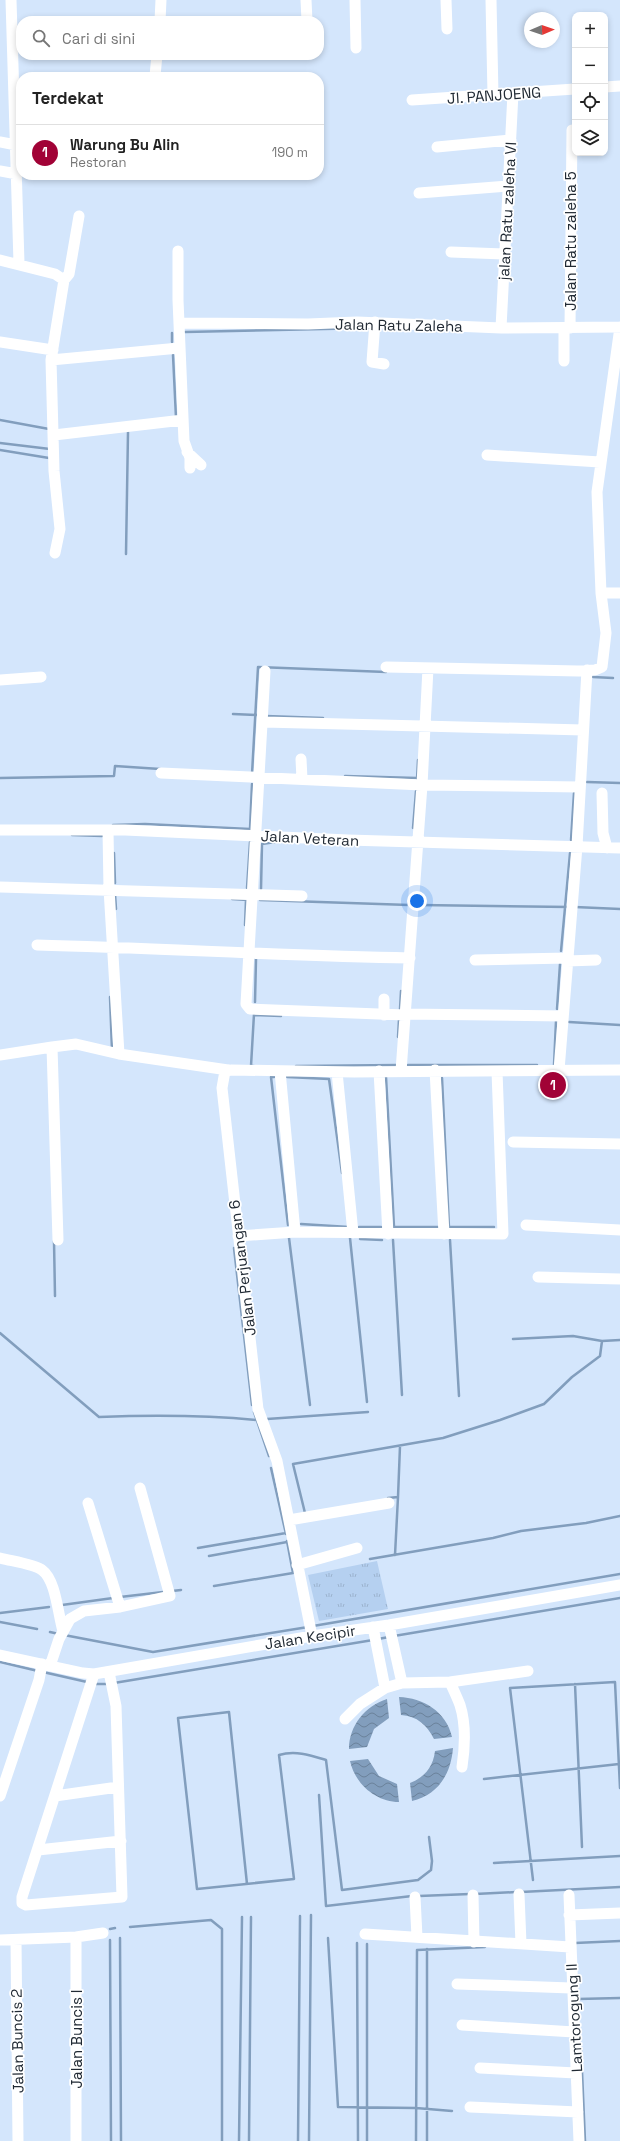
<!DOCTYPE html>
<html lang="id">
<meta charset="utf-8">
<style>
:root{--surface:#fff;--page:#f2f2f2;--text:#222;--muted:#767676;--line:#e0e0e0;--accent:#a10236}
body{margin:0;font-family:"Space Grotesk",sans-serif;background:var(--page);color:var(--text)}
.controls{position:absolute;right:12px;top:12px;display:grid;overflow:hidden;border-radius:8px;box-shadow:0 2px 6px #0003}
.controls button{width:36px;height:36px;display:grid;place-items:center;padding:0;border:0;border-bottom:1px solid var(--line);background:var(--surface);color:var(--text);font:20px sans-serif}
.compass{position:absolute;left:524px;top:12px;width:36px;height:36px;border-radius:50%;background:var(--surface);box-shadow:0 2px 6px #0003;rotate:88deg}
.you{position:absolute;left:417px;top:901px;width:14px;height:14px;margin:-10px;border:3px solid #fff;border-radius:50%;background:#1a73e8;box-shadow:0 0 0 6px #1a73e833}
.badge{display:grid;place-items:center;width:26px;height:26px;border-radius:50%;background:var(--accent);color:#fff;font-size:13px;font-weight:700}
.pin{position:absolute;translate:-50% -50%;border:2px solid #fff;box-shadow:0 1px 4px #0006}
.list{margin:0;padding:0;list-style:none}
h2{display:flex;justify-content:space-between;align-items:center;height:52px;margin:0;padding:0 16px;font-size:17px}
h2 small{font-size:13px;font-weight:400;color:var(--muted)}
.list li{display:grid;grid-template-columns:26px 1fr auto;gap:12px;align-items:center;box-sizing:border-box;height:56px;padding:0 16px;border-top:1px solid var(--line)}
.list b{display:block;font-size:15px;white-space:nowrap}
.list p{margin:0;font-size:13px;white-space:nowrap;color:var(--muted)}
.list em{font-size:13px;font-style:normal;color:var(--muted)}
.icon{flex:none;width:22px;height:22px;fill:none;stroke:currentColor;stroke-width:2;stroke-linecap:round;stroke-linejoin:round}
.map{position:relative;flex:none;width:620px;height:2141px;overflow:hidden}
.search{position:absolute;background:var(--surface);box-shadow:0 2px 6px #0003;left:16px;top:16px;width:308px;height:44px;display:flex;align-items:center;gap:10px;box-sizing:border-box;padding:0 14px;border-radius:16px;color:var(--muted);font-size:15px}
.panel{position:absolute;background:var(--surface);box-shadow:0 2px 6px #0003;left:16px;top:72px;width:308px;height:108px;border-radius:16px}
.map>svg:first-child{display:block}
</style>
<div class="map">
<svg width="620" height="2141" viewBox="0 0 620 2141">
<defs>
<pattern id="grass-tufts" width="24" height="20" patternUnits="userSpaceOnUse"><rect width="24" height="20" fill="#b5d0f0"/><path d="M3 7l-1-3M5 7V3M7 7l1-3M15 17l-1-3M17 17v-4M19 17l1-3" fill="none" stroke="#9bb3ce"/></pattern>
<pattern id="water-waves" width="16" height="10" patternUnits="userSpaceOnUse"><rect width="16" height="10" fill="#829ebd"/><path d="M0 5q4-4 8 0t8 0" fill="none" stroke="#6a819a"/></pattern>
</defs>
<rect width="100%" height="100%" fill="#d4e6fc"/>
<path fill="url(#grass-tufts)" d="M377 1561 388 1609 319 1621 308 1575Z"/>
<path fill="url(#water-waves)" d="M399 1697C423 1698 446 1711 452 1737L434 1739C427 1725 417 1716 401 1715Z
M387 1699 389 1718 374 1729 367 1747 349 1749C349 1726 365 1706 387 1699Z
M453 1748C451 1774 438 1795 412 1801L410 1783C425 1777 433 1767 435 1751Z
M368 1759 379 1776 397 1784 399 1802C376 1802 355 1784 350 1761Z"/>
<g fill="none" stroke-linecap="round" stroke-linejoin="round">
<path stroke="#829ebd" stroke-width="2.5" d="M185 332 370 328
M172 333V342
M173 355 176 418
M0 420 49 429
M0 443 50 449
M0 450 49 458
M126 554 128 432
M593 677 613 678
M233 714 257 715
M266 716 323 718
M252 774 258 667 386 672
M345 776 417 778
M0 778 114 776 115 766 160 769
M417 779 418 760
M587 782 620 783
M113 825 145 824 250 829
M413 828 416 791
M250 829 252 784
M72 835 102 836
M571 840 574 793
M114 853 115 883
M247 888 250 842
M261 889 262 844 275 842
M115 894 116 909
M232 899 247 900
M260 900 409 905
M420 905 570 907
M575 907 620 909
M245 925 246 900
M561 951 570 853
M110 997 112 1050
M255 1002 256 959
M400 1009 401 991
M557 1009 560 964
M254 1015 281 1016
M569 1022 620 1025
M398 1037 399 1019
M408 1065H537
M554 1065 556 1021
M253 1066H251L254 1014
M296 1066 398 1065
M274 1077H271L288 1225
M287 1077 329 1079 342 1173
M386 1077 394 1227
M442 1078 449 1228
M301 1224 349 1227
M359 1227H381
M394 1227H438
M449 1227H494
M289 1238 310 1405
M350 1238 367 1402
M360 1239 382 1240
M393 1240 402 1395
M450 1240 459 1396
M54 1241 55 1296
M234 1248 252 1405
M0 1333 99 1417C152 1415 203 1415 256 1420
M513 1339 573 1336 602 1341
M254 1412 269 1456
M267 1419 368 1412
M271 1468 286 1534
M398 1497 400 1446
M388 1498 398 1497 395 1555
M305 1513 293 1464 443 1438 500 1420 544 1404 572 1377 600 1356 602 1341 620 1340
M198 1548 286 1533
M209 1556 287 1542
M370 1559 493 1538 521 1531 586 1523 620 1516
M214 1586 293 1573 287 1541
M172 1591 181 1590
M120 1597 163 1592
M62 1605 113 1598
M0 1613 49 1607
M0 1622 37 1629
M313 1626 620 1574
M50 1632 59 1634
M64 1635 153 1652 308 1627
M394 1636 620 1598
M378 1639 389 1637
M0 1662 38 1671
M43 1672 87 1682
M114 1683 373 1640
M94 1684H109
M575 1684 582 1847
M484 1779 619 1764
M319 1795 326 1906 412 1896
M494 1863 620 1856
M533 1880 510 1688 615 1682 620 1788
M247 1884 229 1712 178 1718 197 1889 294 1879 279 1755C295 1750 310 1755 326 1760L342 1890 418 1880 431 1870 432 1861 429 1837
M521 1892 620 1887
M475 1894 516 1892
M419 1896 470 1894
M130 1927 211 1920 222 1929V2141
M110 1929 115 1928
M120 1938 121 2141
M328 1938 338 2107 416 2108 452 2111
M110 1940 111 2141
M357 1943 358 2141
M575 1943 620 1941
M427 1949V2141
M578 1999 620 1998
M581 2048 585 2141
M239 2141 242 1917
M249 2141 251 1917
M298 2141 300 1916
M309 2141 311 1915
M367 2141V1944
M416 2141 417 1950 485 1947"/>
<path stroke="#fff" stroke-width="11" d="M11 0 19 263
M306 0 307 21
M355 0 356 48
M446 0 447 29
M491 0 493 95
M160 21 161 0
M155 76 157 55
M605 87 620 86
M412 100 575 89
M0 142 16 145
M437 147 511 140
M0 171 17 174
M419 193 508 186
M178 251V300L184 441 190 458V468
M451 252 504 254
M0 260 55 274 64 280 51 360 54 471 60 529 55 553
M64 280 69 274 79 216
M375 322 372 362 384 364
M179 323 308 324 357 322 501 328 620 327
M501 328 513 93
M570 328 572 130
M0 342 53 350
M51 360 179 348
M564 361V328
M54 435 183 420
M187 452 201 465
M487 455 600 462
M601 593H620
M386 667 578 671 595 670 602 667 606 633 601 593 597 492 620 327
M265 671 246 1004 250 1009 405 1015
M0 680 41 677
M264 722 583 730
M301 759 302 779
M161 773 422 785 580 787
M602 793 603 833 607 848
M0 830H125L348 840 620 848
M108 830 109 889 119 1054
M0 887 302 896
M37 945C161 948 285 956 410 958
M475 960 567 958
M567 961 596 960
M405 1014 563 1016
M384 1015V999
M0 1055 52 1047
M435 1070 444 1234
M559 1070 577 846 587 670
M280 1071 295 1232
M379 1071 388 1234
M401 1071 422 785 428 668
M337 1072 353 1233
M513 1142 620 1144
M526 1225 620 1230
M238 1236 295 1232 503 1234 497 1071
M58 1240 52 1047 76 1044 119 1054 228 1070
M538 1277 620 1279
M88 1503 120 1607
M289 1520 389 1503
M0 1558C11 1561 34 1564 42 1570 56 1580 58 1615 63 1631
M297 1565 357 1548
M389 1625 402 1683
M373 1627 385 1688
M312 1636 277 1461 258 1409 222 1088 225 1071 232 1070 354 1072 620 1070
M0 1655 83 1673 94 1674 312 1636 389 1625 620 1585
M50 1666 59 1639 70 1619 84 1611 120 1607 170 1596 140 1488
M94 1674 22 1897V1903L26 1905 122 1897 116 1706 109 1672
M450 1682C453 1689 457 1697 460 1705 466 1724 465 1747 462 1767
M345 1719 360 1704 385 1688 402 1683 450 1682 528 1671
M0 1796 39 1680 42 1664
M55 1796 118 1787
M38 1850 121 1841
M519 1894 521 1944
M473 1895 474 1942
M569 1895 579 2141
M415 1897 417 1937
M569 1915 620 1913
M365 1934 570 1947
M0 1940 76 1937 103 1933
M16 1940 18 2141
M457 1984 571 1988
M462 2025 574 2032
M480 2068 576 2073
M470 2107 578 2112
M76 2141V1937"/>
</g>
<g text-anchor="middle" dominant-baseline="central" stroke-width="3.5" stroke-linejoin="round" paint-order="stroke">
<g font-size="15" fill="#212a34" stroke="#fff">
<text transform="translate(494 95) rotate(-4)">Jl. PANJOENG</text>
<text transform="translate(507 211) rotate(-87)">jalan Ratu zaleha VI</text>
<text transform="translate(570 241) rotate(-90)">Jalan Ratu zaleha 5</text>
<text transform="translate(399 325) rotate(1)">Jalan Ratu Zaleha</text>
<text transform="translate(310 838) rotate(3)">Jalan Veteran</text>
<text transform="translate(242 1268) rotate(-97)">Jalan Perjuangan 6</text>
<text transform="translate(310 1637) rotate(-9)">Jalan Kecipir</text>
<text transform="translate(574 2018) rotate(-93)">Lamtorogung II</text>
<text transform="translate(76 2039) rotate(-90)">Jalan Buncis I</text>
<text transform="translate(17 2041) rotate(-91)">Jalan Buncis 2</text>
</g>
</g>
</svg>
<div class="controls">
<button>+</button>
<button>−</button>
<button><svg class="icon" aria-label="locate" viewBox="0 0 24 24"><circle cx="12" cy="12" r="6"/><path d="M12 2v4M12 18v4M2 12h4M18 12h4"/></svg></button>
<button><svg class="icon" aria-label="layers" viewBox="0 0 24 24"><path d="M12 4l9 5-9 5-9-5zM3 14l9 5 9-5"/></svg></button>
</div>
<svg class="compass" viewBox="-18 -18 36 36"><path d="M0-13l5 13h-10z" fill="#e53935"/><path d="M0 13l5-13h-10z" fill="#767676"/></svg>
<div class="you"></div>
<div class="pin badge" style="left:553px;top:1085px">1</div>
<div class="search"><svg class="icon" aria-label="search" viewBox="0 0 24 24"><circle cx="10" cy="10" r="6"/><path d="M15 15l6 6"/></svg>Cari di sini</div>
<section class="panel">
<h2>Terdekat<small></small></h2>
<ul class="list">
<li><span class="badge">1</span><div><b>Warung Bu Alin</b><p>Restoran</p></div><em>190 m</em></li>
</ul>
</section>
</div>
